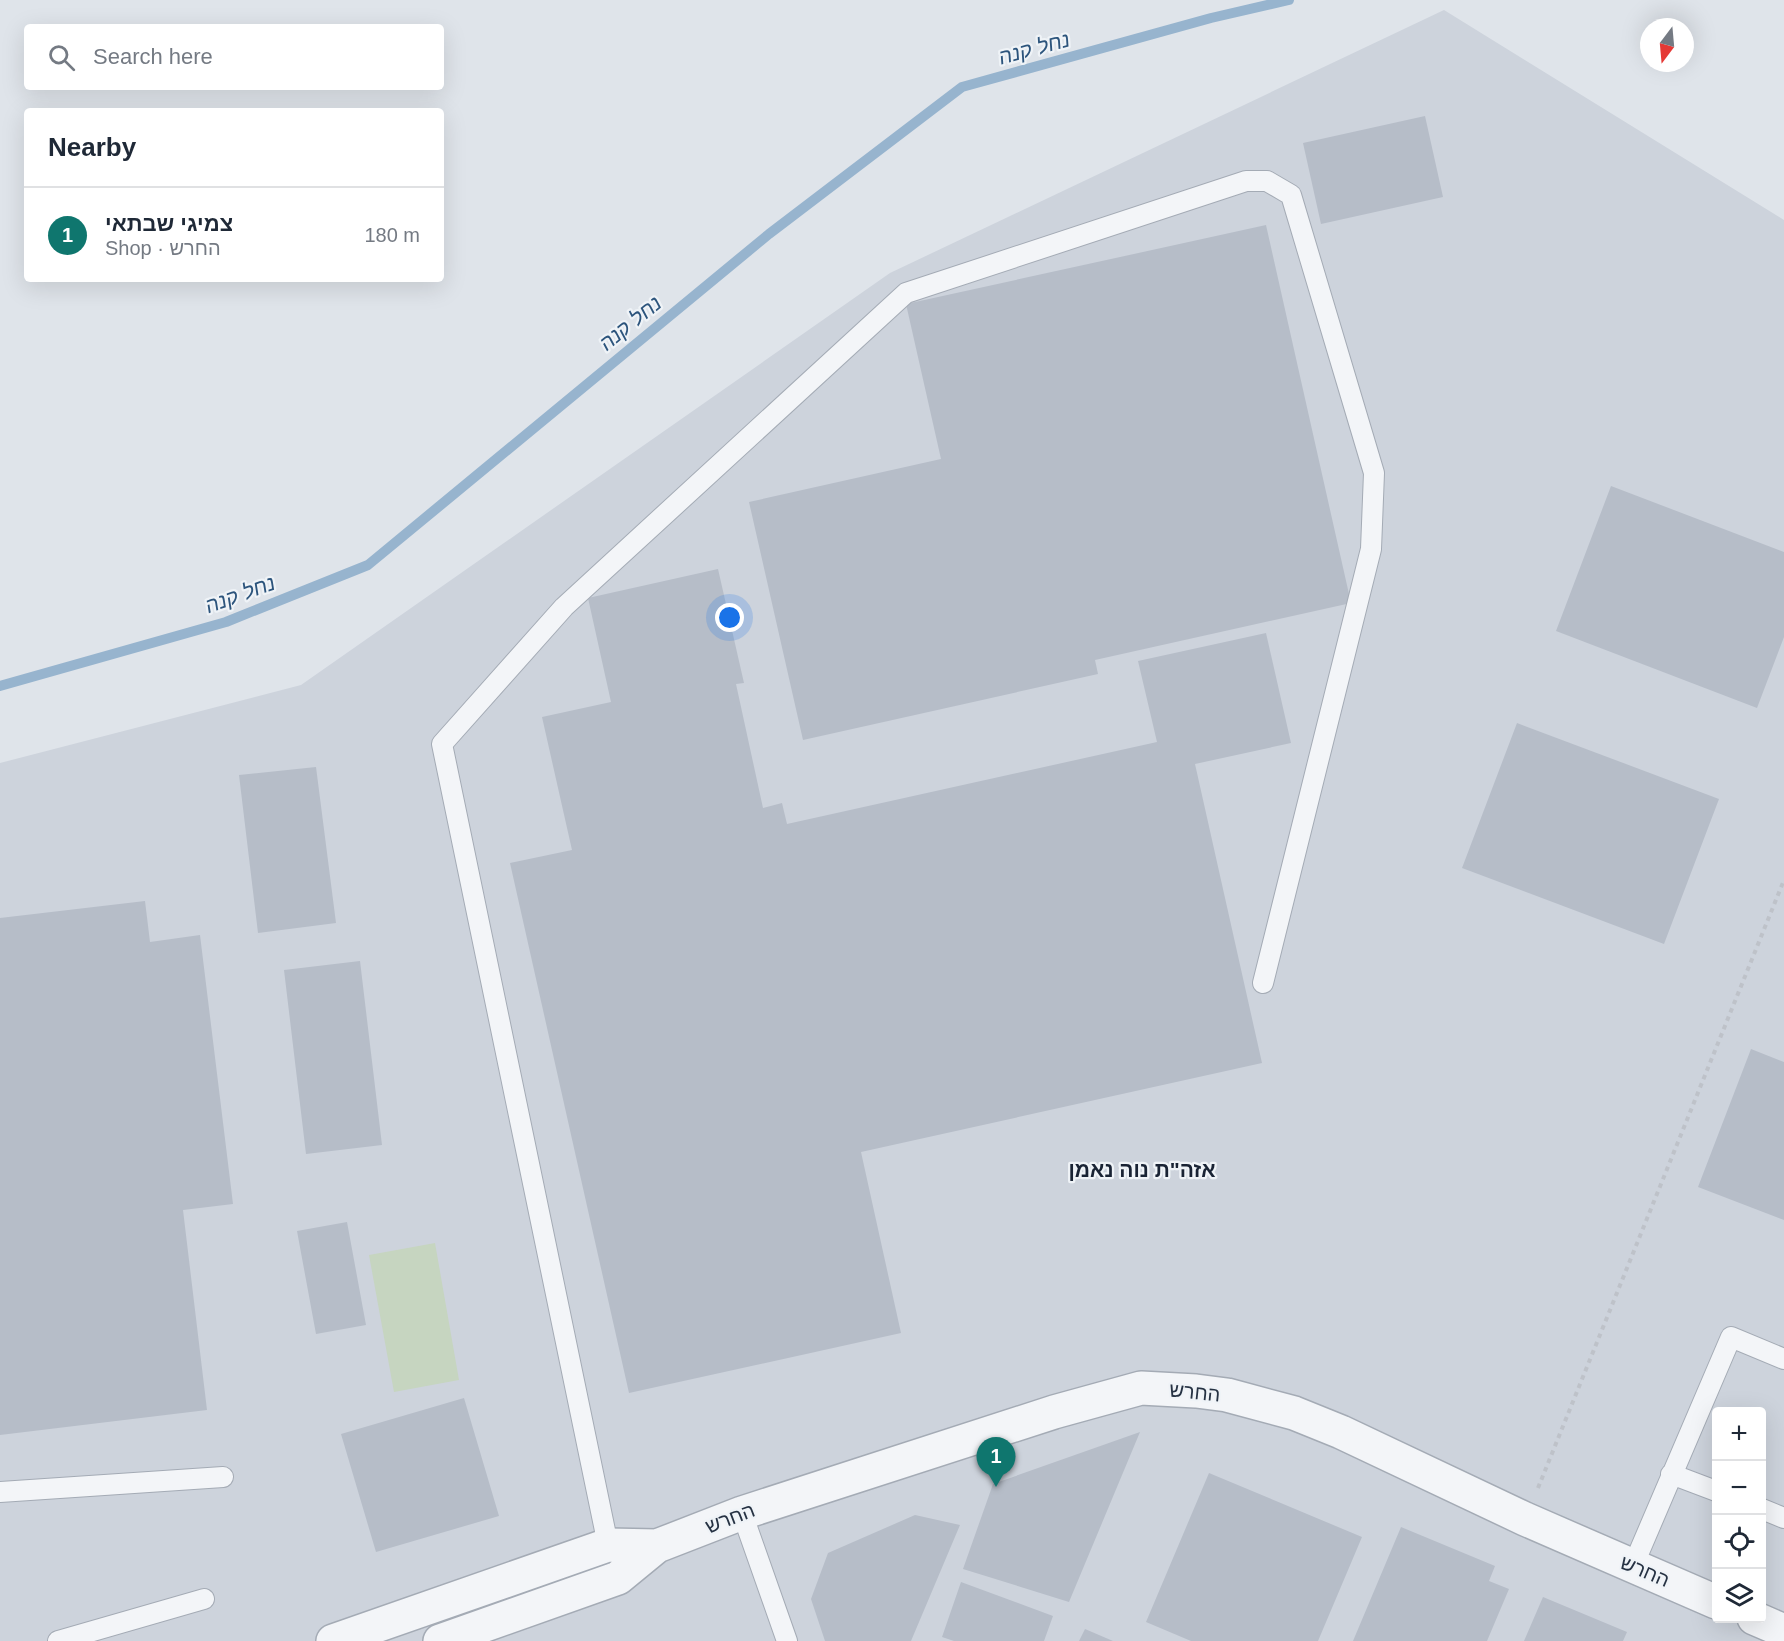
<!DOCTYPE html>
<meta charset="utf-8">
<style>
:root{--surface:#fff;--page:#f2f2f3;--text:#1f2937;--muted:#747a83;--line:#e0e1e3;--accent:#0f766e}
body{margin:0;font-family:Helvetica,"Noto Sans Hebrew",sans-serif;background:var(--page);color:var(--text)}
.controls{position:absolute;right:18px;bottom:18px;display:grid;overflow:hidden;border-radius:6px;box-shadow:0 6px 24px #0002}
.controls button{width:54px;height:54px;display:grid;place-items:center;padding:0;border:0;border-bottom:2px solid var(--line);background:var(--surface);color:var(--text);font:30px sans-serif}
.compass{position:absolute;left:1640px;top:18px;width:54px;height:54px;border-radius:50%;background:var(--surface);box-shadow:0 6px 24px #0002;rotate:196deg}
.you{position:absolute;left:730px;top:618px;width:21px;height:21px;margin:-15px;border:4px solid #fff;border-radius:50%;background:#1a73e8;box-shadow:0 0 0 9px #1a73e833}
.badge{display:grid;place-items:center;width:39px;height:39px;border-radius:50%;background:var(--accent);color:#fff;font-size:20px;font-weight:700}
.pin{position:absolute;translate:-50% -50px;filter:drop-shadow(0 2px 3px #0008)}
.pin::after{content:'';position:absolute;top:32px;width:21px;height:18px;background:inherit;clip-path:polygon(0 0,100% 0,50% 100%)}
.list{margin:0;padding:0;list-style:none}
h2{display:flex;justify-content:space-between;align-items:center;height:78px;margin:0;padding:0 24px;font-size:26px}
h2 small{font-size:20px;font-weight:400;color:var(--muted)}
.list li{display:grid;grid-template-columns:39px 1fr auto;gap:18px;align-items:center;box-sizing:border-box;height:96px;padding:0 24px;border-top:2px solid var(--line)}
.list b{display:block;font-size:22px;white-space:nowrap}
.list p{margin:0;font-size:20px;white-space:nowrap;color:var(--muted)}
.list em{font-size:20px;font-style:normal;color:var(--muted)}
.icon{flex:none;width:33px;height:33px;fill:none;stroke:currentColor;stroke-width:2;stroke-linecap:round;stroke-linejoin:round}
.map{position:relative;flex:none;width:1784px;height:1641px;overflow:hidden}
.search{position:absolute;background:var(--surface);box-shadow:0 6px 24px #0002;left:24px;top:24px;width:420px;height:66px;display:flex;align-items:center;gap:15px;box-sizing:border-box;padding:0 21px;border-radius:6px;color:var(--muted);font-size:22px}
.panel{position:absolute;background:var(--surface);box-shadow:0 6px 24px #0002;left:24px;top:108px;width:420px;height:174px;border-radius:6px}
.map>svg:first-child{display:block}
</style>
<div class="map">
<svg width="1784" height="1641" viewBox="0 0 1784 1641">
<rect width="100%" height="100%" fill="#dfe4ea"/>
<path fill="#cdd3dc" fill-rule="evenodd" d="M1444 10 1784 220V1641H0V763L301 685 890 273ZM1716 1412H1762V1618H1716Z"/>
<path fill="#c6d5c0" d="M435 1243 459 1380 394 1392 369 1255Z"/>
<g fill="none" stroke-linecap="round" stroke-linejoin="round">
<path stroke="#97b4ce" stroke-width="10" d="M0 686 226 622 368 565 769 234 962 87 1211 18 1289 0"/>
</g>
<path fill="#b6bdc8" d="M1425 116 1443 197 1321 224 1303 143Z
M1266 225 1351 603 1095 660 1098 674 803 740 749 502 941 459 906 304Z
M1611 486 1784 552V637L1757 708 1556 631Z
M718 569 744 683 736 684 763 808 782 803 787 824 1157 742 1138 661 1266 633 1291 743 1195 764 1262 1063 861 1152 901 1333 629 1393 510 863 572 850 542 717 611 702 588 598Z
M1517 723 1719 799 1664 944 1462 868Z
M316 767 336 923 258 933 239 775Z
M145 901 150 942 200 935 233 1204 183 1210 207 1410 0 1435V918Z
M360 961 382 1145 306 1154 284 970Z
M1751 1049 1784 1062V1220L1698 1187Z
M347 1222 366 1325 316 1334 297 1231Z
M464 1398 499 1516 376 1552 341 1434Z
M1140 1432 1069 1602 963 1569 993 1484Z
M1209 1473 1362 1537 1318 1641H1191L1146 1622Z
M915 1515 960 1525 911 1641H825L811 1599 828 1553Z
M1401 1527 1495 1566 1489 1581 1509 1589 1487 1641H1353Z
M961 1582 1053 1616 1044 1641H954L942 1637Z
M1543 1597 1627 1632 1623 1641H1524Z
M1085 1629 1113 1641H1079Z"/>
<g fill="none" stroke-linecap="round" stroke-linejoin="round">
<defs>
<path id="service" d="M1671 1474 1716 1491
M0 1492 223 1477
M1762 1509 1784 1518
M742 1513 787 1641
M608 1545 442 744 564 607 906 293 1246 181H1267L1291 195 1374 473 1371 549 1263 983
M1633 1566 1731 1337 1784 1359
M58 1641 204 1599"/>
<path id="minor" d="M1754 1618 1784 1631
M333 1641 608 1545 657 1546
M440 1641 618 1578 657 1546 742 1513 1054 1412 1141 1388 1196 1391 1227 1395 1294 1413 1341 1432 1525 1519 1716 1602"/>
</defs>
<use href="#service" stroke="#a4abb5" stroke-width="22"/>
<use href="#minor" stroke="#a4abb5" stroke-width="36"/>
<path stroke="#bec2c9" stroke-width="4" stroke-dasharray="4.5 4.5" stroke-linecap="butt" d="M1538 1488 1784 880"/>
<use href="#service" stroke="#f3f5f8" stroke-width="20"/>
<use href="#minor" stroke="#f3f5f8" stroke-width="33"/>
</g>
<g text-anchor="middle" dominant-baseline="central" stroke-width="4.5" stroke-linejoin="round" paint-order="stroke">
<g font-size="20" fill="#263243" stroke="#eff3f7">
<text transform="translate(1195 1392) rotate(6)">החרש</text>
<text transform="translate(730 1518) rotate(-21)">החרש</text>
<text transform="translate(1645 1571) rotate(23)">החרש</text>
</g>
<g font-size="21" font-style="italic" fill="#2c547c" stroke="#eff3f7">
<text transform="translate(1034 48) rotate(-15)">נחל קנה</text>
<text transform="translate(630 323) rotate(-39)">נחל קנה</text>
<text transform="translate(240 594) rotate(-20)">נחל קנה</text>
</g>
<g font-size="21" font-weight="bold" fill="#192334" stroke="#eff3f7">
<text x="1142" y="1169">אזה"ת נוה נאמן</text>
</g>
</g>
</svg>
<div class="controls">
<button>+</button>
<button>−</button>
<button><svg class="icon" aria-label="locate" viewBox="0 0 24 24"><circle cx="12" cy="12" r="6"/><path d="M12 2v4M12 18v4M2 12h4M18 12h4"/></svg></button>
<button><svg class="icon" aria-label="layers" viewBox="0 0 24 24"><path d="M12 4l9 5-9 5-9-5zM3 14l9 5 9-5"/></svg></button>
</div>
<svg class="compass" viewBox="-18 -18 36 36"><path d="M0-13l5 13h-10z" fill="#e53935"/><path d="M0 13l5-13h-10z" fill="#747a83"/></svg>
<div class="you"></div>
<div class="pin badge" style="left:996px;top:1487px">1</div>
<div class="search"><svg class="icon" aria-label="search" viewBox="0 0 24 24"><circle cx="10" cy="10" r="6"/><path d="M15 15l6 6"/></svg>Search here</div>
<section class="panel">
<h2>Nearby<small></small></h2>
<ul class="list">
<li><span class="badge">1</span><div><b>צמיגי שבתאי</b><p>Shop · החרש</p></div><em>180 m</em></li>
</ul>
</section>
</div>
